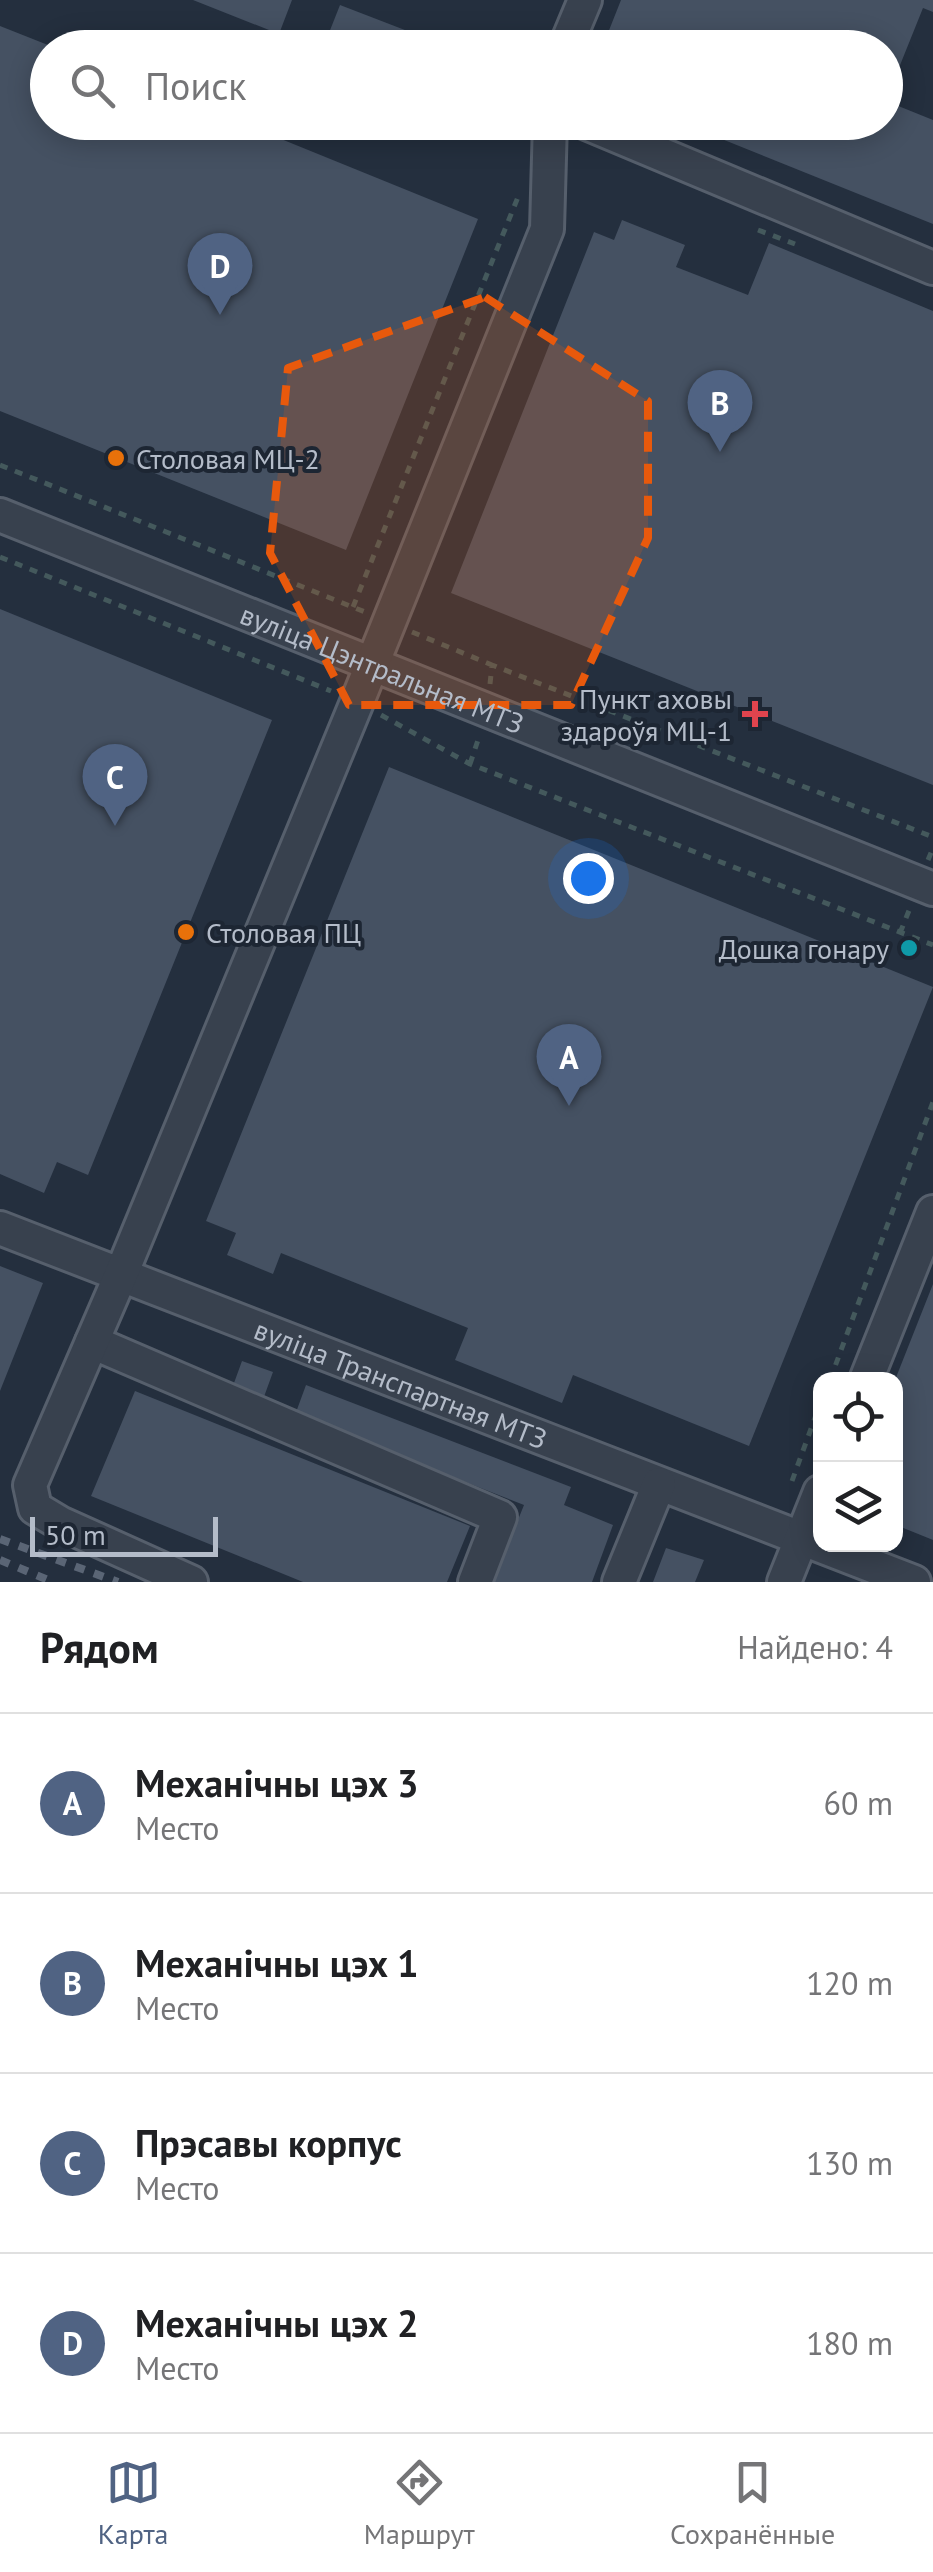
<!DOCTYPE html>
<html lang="ru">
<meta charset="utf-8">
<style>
:root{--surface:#fff;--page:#f6f6f6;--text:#202124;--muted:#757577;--line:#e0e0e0;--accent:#506383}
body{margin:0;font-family:"PT Sans",sans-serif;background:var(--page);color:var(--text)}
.controls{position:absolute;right:30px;bottom:30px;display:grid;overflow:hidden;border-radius:20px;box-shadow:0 5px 25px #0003}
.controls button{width:90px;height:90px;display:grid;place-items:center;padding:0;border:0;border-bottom:2px solid var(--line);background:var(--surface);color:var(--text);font:50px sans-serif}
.scale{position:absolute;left:30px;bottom:25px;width:188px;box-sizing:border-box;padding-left:10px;border:5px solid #b4bcc9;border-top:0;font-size:28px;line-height:35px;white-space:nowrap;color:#b4bcc9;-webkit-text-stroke:8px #1d2633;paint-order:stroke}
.you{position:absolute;left:588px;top:878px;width:35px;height:35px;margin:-25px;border:8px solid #fff;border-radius:50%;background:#1a73e8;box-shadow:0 0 0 15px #1a73e833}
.badge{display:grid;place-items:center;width:65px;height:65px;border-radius:50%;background:var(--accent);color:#fff;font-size:32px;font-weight:700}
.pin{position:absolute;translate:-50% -82px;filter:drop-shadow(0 2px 5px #0008)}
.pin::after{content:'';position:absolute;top:52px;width:35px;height:30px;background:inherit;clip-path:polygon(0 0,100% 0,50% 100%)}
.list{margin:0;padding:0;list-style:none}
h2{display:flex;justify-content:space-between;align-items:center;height:130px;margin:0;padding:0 40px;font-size:42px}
h2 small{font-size:32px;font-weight:400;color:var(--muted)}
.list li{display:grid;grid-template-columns:65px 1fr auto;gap:30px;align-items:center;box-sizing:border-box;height:180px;padding:0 40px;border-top:2px solid var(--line)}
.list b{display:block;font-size:38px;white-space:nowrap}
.list p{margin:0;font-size:32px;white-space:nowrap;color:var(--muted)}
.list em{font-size:32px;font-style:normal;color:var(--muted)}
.icon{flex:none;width:55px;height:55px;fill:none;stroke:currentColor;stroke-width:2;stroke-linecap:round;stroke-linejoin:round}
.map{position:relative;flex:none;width:933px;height:1582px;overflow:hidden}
.search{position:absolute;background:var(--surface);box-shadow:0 5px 25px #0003;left:30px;right:30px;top:30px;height:110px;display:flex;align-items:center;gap:25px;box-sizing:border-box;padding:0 35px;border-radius:55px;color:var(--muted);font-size:38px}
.sheet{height:850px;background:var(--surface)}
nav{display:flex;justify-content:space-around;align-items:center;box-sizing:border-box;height:140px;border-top:2px solid var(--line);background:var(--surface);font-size:28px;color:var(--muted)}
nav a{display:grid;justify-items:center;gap:5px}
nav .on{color:var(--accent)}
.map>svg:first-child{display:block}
</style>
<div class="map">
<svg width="933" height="1582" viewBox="0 0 933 1582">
<rect width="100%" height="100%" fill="#242f3e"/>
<path fill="#455162" d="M193 0H292L279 34Z
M621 0H933V12L923 8 886 100V48H602Z
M340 5 449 47V48H323Z
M0 26 48 45V122H239L478 219 346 550 0 411Z
M886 101 933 120V224L682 123 886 122Z
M622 220 685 245 676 267 748 295 769 243 933 311V785L451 593 594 232 614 240Z
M0 609 272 720 88 1175 57 1162 44 1193 0 1174Z
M389 767 933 987 749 1446 573 1375 562 1403 455 1360 468 1328 281 1253 273 1274 227 1255 236 1233 206 1221Z
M0 1266 43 1283 0 1391Z
M933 1284V1540L896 1525 895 1380Z
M242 1361 273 1372 261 1405 230 1394Z
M306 1385 571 1487 564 1505 613 1525 592 1582H493L524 1505 295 1415Z
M135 1391 470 1526 447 1582H303L91 1496Z
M666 1548 704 1560 695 1582H653Z"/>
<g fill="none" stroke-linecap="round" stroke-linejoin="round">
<defs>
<g id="minor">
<path d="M565 48 585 0"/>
<path d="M584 122 933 268"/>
<path id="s1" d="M0 515 933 889"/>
<path id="s2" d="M0 1228 914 1582"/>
<path d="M92 1342 500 1517 475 1582"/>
<path d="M866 1380 933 1212"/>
<path d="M191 1582 60 1523 35 1508 30 1485 120 1277 357 702 547 229 550 122"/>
<path d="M619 1582 659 1484"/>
<path d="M784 1582 820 1492"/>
</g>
</defs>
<use href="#minor" stroke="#565f6c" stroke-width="38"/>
<path stroke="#44595c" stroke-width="5" stroke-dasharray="8 8" stroke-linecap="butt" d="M758 230 795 244
M0 465 365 612
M0 557 331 691
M353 607 518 197
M412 632 492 665
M490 684 492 665 933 837
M381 715 470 764 933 945
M470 764 480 734
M928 860 933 848
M900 933 910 908
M830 1380 933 1102
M792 1481 820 1404"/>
<use href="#minor" stroke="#38414e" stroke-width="32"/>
<path stroke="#5a6575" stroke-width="8" stroke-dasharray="10 10" stroke-linecap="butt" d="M0 1539 118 1582
M0 1560 53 1582"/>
</g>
<path fill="#e8590c" fill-opacity="0.2" stroke="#e8590c" stroke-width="8" stroke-dasharray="20 12" stroke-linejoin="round" d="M485 297 648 401V538L571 705H349L270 553 288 368Z"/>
<g fill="#e8710a" stroke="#1d2633" stroke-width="4">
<circle cx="116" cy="458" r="10"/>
<circle cx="186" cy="932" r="10"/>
</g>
<path fill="#e0444e" stroke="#1d2633" stroke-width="4" d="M750 699h10v10h10v10h-10v10h-10v-10h-10v-10h10z"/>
<circle fill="#0f9aa8" stroke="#1d2633" stroke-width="4" cx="909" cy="948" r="10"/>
<g text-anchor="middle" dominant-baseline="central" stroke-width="8" stroke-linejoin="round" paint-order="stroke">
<g font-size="28" fill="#b4bcc9" stroke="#1d2633" text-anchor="start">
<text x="136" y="458">Столовая МЦ-2</text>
<text x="732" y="698" text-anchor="end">Пункт аховы<tspan x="732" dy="32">здароўя МЦ-1</tspan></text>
<text x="206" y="932">Столовая ПЦ</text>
<text x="889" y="948" text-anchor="end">Дошка гонару</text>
</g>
<g font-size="28" fill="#b4bcc9" stroke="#1d2633">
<text stroke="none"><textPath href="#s1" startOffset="412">вуліца Цэнтральная МТЗ</textPath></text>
<text stroke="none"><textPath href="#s2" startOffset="430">вуліца Транспартная МТЗ</textPath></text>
</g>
</g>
</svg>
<div class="controls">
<button><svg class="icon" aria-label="locate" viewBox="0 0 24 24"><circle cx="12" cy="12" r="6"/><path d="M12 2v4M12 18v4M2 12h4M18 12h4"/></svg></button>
<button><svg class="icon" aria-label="layers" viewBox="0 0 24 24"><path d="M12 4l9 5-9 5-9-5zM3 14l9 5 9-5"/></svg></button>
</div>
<div class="scale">50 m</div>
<div class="you"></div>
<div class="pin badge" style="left:569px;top:1106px">A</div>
<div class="pin badge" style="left:720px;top:452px">B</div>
<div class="pin badge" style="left:115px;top:826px">C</div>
<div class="pin badge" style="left:220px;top:315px">D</div>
<div class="search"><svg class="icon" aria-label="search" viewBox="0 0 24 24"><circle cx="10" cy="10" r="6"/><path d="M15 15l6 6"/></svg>Поиск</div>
</div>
<section class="sheet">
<h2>Рядом<small>Найдено: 4</small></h2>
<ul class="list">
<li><span class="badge">A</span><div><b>Механічны цэх 3</b><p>Место</p></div><em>60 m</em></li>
<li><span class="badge">B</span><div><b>Механічны цэх 1</b><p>Место</p></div><em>120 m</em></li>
<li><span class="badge">C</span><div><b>Прэсавы корпус</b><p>Место</p></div><em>130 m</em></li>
<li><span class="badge">D</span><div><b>Механічны цэх 2</b><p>Место</p></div><em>180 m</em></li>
</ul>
</section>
<nav>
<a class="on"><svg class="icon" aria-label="map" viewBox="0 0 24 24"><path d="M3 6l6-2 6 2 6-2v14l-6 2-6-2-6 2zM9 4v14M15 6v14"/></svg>Карта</a>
<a><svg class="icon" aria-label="directions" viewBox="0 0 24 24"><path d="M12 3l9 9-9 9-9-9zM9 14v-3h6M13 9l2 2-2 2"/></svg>Маршрут</a>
<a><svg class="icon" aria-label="saved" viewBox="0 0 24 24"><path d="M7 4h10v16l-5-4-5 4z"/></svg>Сохранённые</a>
</nav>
